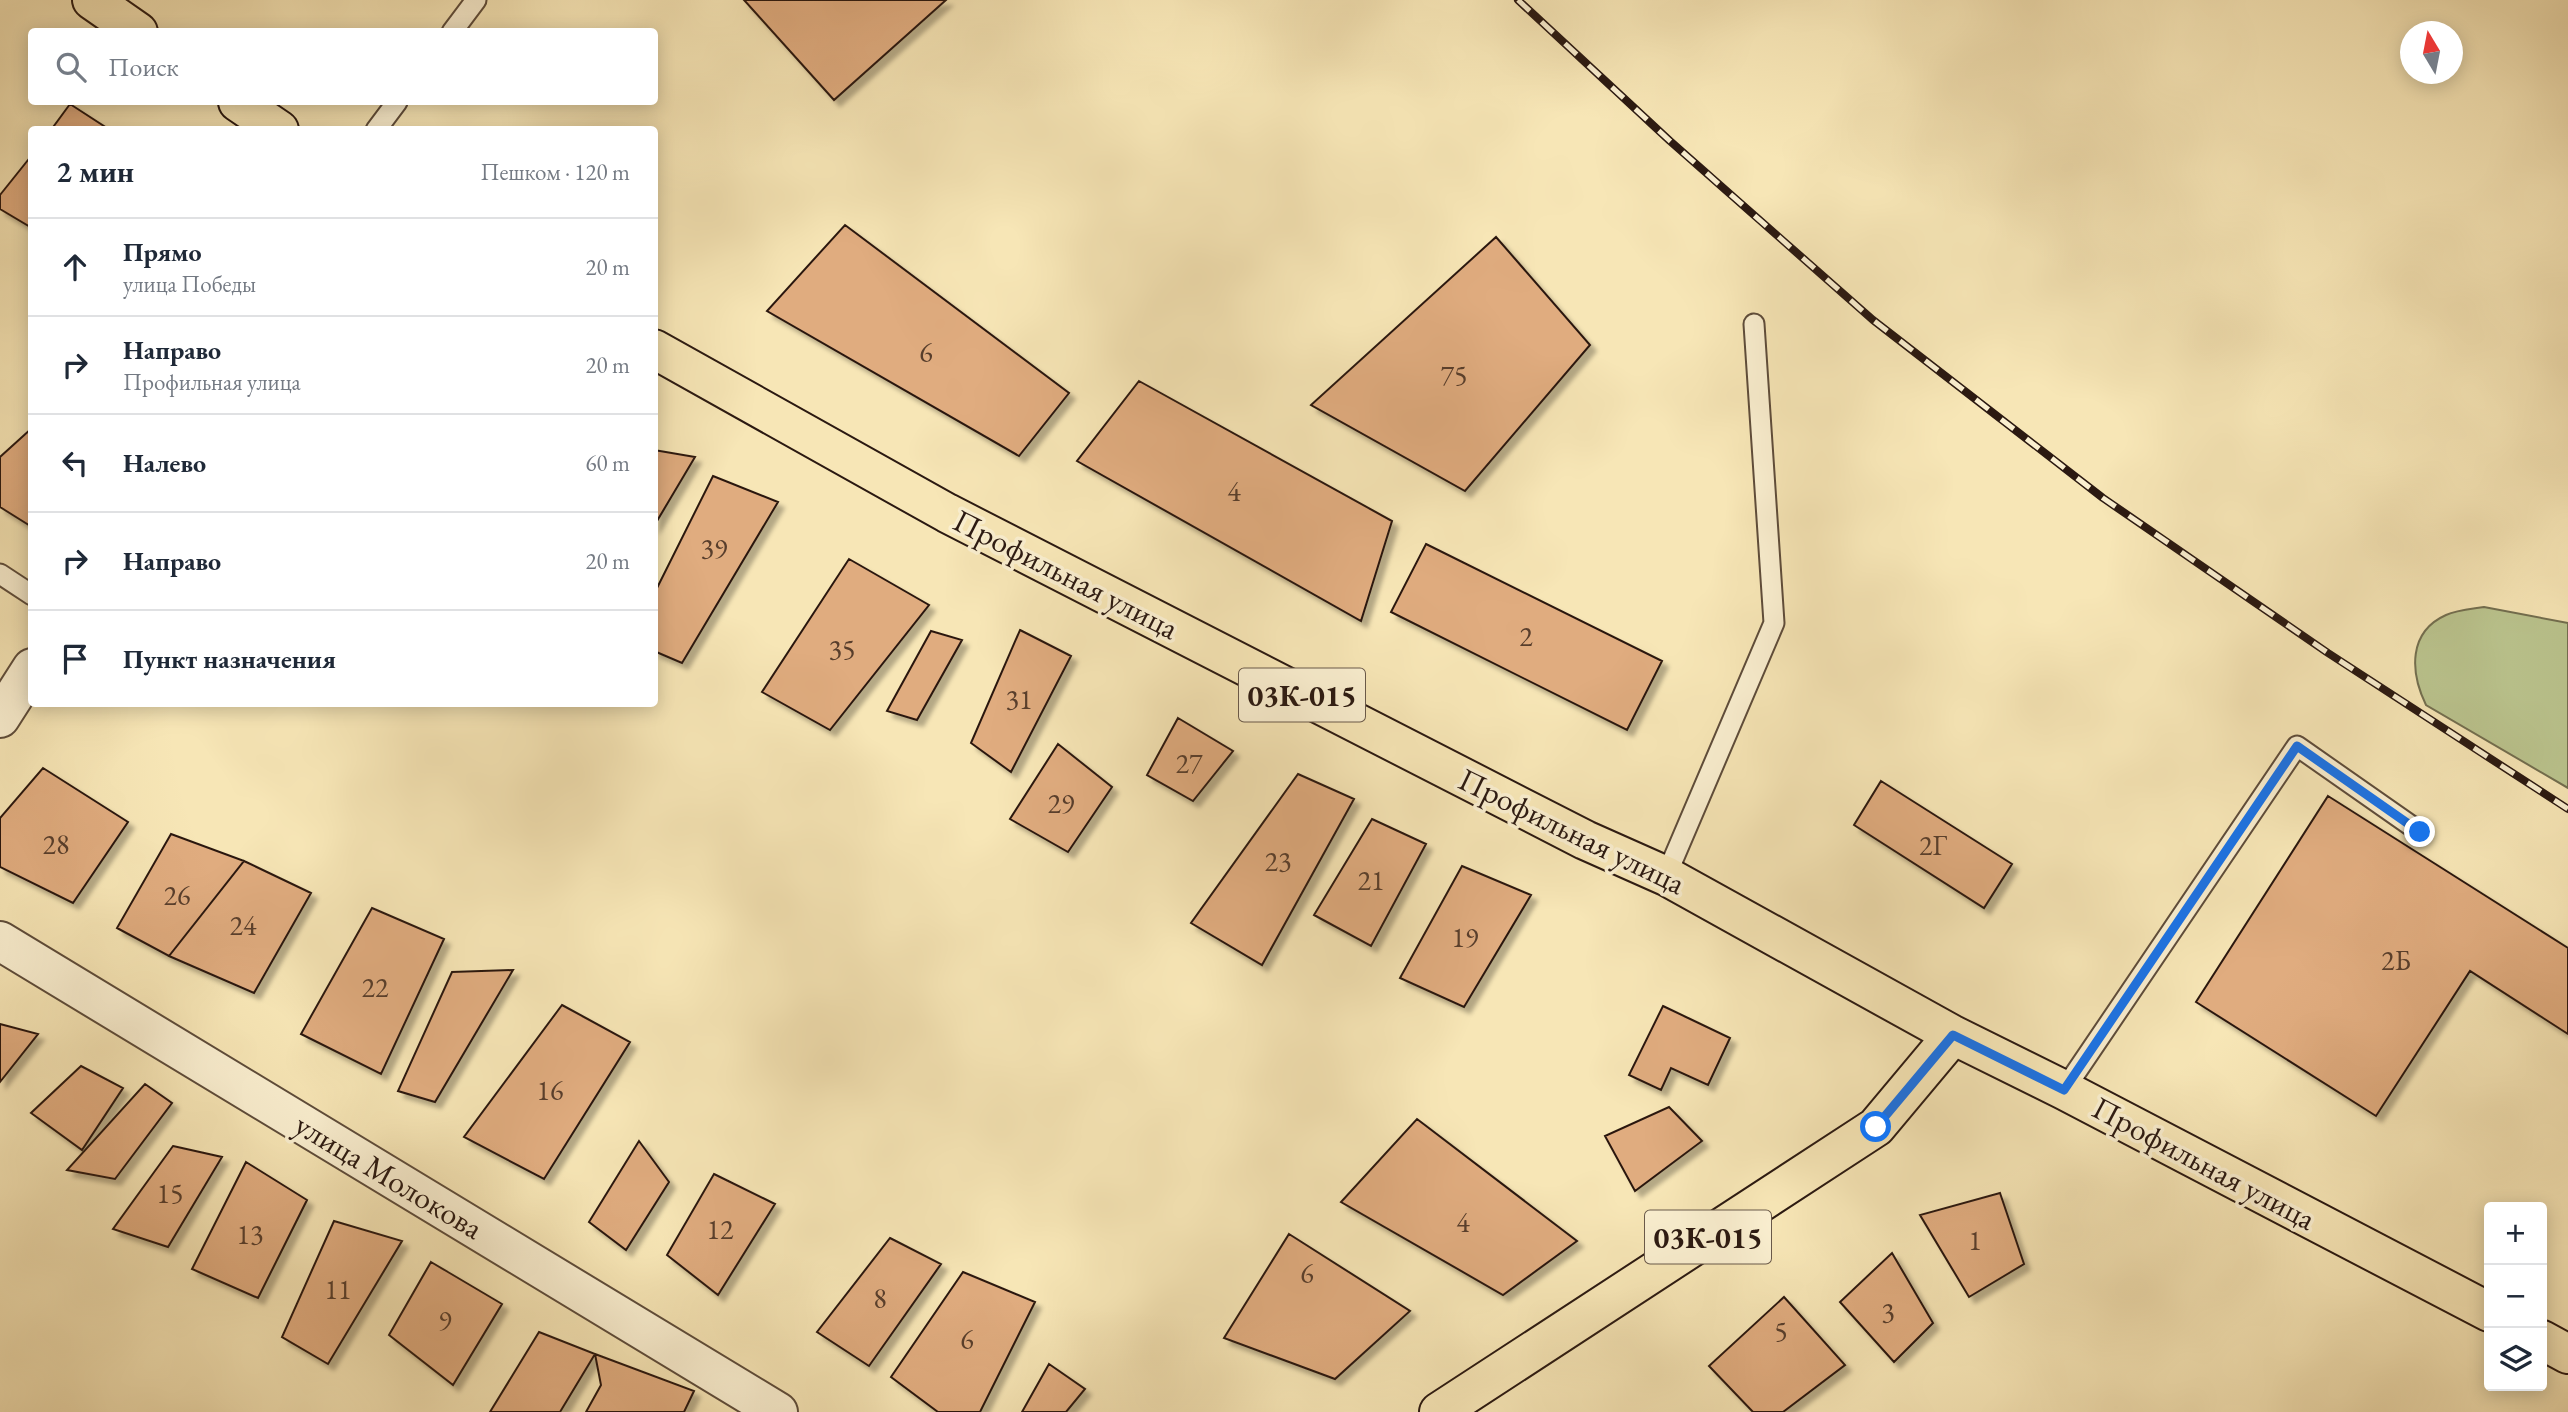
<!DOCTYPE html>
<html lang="ru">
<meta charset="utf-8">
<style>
:root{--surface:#fff;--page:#f6f6f7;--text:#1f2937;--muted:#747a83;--line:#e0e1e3}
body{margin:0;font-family:"EB Garamond",serif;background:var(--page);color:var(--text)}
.controls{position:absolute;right:21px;bottom:21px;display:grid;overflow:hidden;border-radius:7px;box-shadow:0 4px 18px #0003}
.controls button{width:63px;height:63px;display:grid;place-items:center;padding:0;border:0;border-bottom:2px solid var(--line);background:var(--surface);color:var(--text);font:35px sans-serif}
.compass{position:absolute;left:2400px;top:21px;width:63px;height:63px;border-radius:50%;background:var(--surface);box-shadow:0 4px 18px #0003;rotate:350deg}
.stop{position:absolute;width:21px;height:21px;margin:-16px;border:5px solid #1a73e8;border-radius:50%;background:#fff}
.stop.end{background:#1a73e8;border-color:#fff;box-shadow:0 2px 7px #0008}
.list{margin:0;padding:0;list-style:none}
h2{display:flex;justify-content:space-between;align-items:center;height:91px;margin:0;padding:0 28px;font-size:30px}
h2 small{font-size:23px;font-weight:400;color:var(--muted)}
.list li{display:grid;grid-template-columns:46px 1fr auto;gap:21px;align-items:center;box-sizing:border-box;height:98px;padding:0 28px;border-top:2px solid var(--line)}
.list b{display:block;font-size:26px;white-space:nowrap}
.list p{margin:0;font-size:23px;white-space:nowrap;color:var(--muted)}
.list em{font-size:23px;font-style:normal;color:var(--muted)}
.icon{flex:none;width:38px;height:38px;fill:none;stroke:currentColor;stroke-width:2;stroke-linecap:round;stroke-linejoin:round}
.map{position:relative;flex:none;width:2568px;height:1412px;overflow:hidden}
.search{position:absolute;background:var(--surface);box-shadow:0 4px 18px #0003;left:28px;top:28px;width:630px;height:77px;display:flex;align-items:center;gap:18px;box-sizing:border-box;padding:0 24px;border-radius:7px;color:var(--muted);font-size:26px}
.panel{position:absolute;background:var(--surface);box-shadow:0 4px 18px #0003;left:28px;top:126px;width:630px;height:581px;border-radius:7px}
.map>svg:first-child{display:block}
</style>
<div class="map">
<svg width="2568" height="1412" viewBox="0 0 2568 1412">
<defs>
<filter id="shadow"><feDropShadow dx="6" dy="6" stdDeviation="2" flood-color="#0004"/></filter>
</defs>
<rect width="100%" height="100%" fill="#f7e6b6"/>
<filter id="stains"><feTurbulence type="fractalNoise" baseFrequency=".00286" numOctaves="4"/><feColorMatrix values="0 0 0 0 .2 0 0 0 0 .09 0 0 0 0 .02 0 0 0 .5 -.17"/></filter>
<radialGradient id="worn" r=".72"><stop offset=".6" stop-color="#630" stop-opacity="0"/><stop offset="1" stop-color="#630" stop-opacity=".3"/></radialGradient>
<path fill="#bbc58f" stroke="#736f50" stroke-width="2" d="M2484 607 2568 623V788L2426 705C2410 672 2408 632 2446 615 2457 610 2472 609 2484 607Z"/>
<path fill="#e0ac7f" stroke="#2b1911" stroke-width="2" filter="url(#shadow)" d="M744 0H946L834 100Z
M70 104 110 130H51Z
M32 155V228L0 209V195Z
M845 225 1069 393 1019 456 767 311Z
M1496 237 1590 345 1465 491 1311 405Z
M1139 381 1392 521 1361 621 1077 461Z
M32 428V527L0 507V457Z
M654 450 695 457 654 526Z
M713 476 778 502 682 663 654 651V594Z
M1426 544 1662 661 1627 730 1391 612Z
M849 559 929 605 830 730 762 692Z
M1020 630 1071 656 1011 772 971 743Z
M931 631 962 640 917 720 887 711Z
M1178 718 1233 751 1193 801 1147 775Z
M1058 744 1112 787 1068 852 1010 819Z
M43 768 128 822 73 903 0 867V818Z
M1298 774 1354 799 1262 965 1191 923Z
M1881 781 2012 864 1984 908 1854 825Z
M2328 796 2568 948V1034L2470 971 2376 1116 2196 1002Z
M1372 819 1426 844 1371 946 1314 915Z
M171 834 244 861 169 956 117 928Z
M244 861 311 893 254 993 169 956Z
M1462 866 1531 895 1464 1007 1400 978Z
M372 908 444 939 381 1074 301 1034Z
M513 970 435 1102 398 1091 452 972Z
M562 1005 630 1042 544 1179 464 1137Z
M1663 1006 1730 1038 1708 1085 1671 1068 1661 1090 1629 1075Z
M0 1024 38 1034 0 1082Z
M81 1066 123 1088 82 1150 31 1113Z
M145 1084 172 1103 115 1179 67 1170Z
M1669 1107 1702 1141 1635 1191 1605 1136Z
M1417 1119 1577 1241 1503 1295 1341 1202Z
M639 1141 669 1182 626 1250 589 1222Z
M173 1146 222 1157 168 1247 113 1229Z
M246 1162 307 1200 258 1298 192 1269Z
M714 1174 775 1204 718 1295 667 1255Z
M2000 1193 2024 1264 1969 1297 1920 1215Z
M334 1221 402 1241 328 1364 282 1337Z
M1289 1234 1410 1311 1335 1379 1224 1338Z
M890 1238 941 1264 869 1366 817 1332Z
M1892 1253 1933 1323 1894 1362 1840 1302Z
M431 1262 502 1304 453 1385 389 1335Z
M963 1272 1035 1302 980 1412H938L891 1377Z
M1784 1297 1845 1365 1783 1412H1753L1709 1366Z
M539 1332 595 1354 560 1412H490Z
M595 1354 694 1391 684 1412H586L601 1385Z
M1049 1364 1085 1389 1066 1412H1022Z"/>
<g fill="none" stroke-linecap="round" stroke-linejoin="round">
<defs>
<path id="service" d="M452 32 476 0
M376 130 397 102
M0 574 32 595
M1666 876 1774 623 1754 324
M2064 1090 2297 746 2420 832"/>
<path id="minor" d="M0 941 778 1412"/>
<path id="tertiary" d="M0 718 32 668"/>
<path id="primary" d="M92 0 138 32
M238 102 279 130
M654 349 947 513 1585 840 1666 876 1953 1035 2064 1090 2489 1312
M2542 1340 2568 1354
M1439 1412 1876 1127 1953 1035"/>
</defs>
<use href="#service" stroke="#5e4c3a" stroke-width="23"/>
<use href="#minor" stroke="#5e4c3a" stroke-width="42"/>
<use href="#tertiary" stroke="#5e4c3a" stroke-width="42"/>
<use href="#primary" stroke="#2b1911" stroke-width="42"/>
<use href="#service" stroke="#faefd0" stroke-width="19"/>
<use href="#minor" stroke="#faefd0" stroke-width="38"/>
<use href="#tertiary" stroke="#faefd0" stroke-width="38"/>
<use href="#primary" stroke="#f7e6b6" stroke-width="38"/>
<defs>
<path id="rail" d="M1518 0 1670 141 1873 320 2103 498 2328 653 2568 809"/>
</defs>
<use href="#rail" stroke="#2b1911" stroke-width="8"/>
<use href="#rail" stroke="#faefd0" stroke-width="5" stroke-dasharray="16" stroke-linecap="butt"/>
</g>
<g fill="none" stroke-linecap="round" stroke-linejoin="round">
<path stroke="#1a73e8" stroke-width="9" d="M1876 1127 1953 1035 2064 1090 2297 746 2420 832"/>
</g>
<g text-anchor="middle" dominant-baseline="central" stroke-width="7" stroke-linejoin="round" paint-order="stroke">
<g font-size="28" fill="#583e2c">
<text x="926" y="352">6</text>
<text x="1454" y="375">75</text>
<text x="1234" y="491">4</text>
<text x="714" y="548">39</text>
<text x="1526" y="636">2</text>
<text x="842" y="649">35</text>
<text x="1019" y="699">31</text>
<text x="1189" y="763">27</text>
<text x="1061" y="803">29</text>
<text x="56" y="844">28</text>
<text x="1933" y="845">2Г</text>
<text x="1278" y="861">23</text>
<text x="1371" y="880">21</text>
<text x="177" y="895">26</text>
<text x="243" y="925">24</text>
<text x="1465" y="937">19</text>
<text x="2396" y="960">2Б</text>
<text x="375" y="987">22</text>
<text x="550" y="1090">16</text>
<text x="170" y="1193">15</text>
<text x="1463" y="1222">4</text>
<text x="720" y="1229">12</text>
<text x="250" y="1234">13</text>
<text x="1975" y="1240">1</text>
<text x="1307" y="1273">6</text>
<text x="338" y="1289">11</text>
<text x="880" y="1298">8</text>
<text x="1888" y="1312">3</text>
<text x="445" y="1320">9</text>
<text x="1781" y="1331">5</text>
<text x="967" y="1339">6</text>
</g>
<g fill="#faefd0" stroke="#69594a" stroke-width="2">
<rect x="1239" y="668.5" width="126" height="53" rx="5"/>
<rect x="1645" y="1210.5" width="126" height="53" rx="5"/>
</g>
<g font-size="30" font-weight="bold" fill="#2b1911">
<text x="1302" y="695">03К-015</text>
<text x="1708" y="1237">03К-015</text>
</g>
<g font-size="32" fill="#2b1911" stroke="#faefd0">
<text transform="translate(1066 574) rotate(27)">Профильная улица</text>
<text transform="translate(1572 831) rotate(26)">Профильная улица</text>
<text transform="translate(2204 1163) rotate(28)">Профильная улица</text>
<text transform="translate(389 1176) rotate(31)">улица Молокова</text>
</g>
</g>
<rect width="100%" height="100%" filter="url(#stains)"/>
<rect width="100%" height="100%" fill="url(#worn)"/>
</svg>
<div class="controls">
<button>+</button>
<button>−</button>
<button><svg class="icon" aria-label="layers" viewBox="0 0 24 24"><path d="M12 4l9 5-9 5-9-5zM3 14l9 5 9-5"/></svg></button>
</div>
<svg class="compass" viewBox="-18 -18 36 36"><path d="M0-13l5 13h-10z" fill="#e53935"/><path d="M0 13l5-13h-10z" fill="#747a83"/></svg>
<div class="stop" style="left:1876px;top:1127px"></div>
<div class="stop end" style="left:2420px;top:832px"></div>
<div class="search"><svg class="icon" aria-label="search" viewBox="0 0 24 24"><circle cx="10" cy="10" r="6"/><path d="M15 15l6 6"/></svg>Поиск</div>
<section class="panel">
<h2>2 мин<small>Пешком · 120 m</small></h2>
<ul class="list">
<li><svg class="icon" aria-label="ahead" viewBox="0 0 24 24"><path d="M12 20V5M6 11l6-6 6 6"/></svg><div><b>Прямо</b><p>улица Победы</p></div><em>20 m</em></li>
<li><svg class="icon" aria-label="right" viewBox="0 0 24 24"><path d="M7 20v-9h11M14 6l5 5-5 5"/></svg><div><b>Направо</b><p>Профильная улица</p></div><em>20 m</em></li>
<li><svg class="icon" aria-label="left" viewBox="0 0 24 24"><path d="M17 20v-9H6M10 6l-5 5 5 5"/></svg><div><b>Налево</b></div><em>60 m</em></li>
<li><svg class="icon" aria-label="right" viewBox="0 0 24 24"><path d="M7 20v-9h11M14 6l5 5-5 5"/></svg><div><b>Направо</b></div><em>20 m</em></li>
<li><svg class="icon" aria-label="arrive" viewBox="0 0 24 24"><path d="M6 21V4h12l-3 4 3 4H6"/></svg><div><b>Пункт назначения</b></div></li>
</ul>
</section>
</div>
